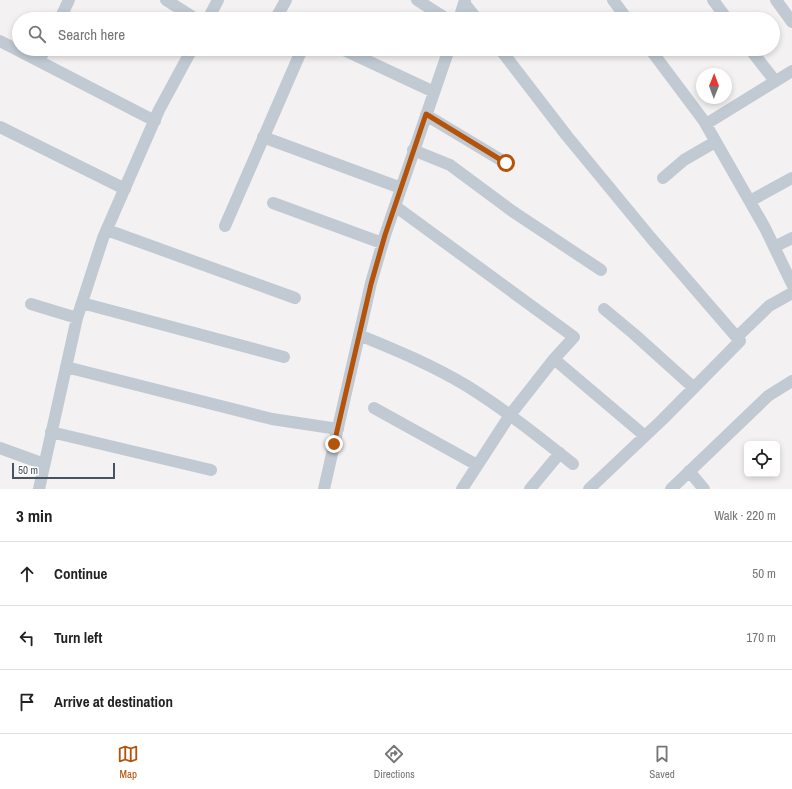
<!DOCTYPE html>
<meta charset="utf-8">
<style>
:root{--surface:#fff;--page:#f6f6f6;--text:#222;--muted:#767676;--line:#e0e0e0;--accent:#b45309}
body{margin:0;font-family:"Archivo Narrow",sans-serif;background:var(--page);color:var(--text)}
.controls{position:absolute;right:12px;bottom:12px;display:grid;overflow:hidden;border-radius:6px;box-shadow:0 2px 6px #0003}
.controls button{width:36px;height:36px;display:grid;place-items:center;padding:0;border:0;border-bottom:1px solid var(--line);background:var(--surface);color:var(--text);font:20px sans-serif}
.compass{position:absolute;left:696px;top:68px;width:36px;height:36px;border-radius:50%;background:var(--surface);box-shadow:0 2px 6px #0003;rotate:1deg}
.scale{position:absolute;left:12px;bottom:10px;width:103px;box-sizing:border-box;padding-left:4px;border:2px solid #475360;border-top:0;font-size:11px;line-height:14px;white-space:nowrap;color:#475360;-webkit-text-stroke:3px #fff;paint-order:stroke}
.stop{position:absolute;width:12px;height:12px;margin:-9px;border:3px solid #b45309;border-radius:50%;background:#fff}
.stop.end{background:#b45309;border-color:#fff;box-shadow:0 1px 4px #0008}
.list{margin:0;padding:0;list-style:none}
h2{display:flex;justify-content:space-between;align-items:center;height:52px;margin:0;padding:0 16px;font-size:17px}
h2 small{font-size:13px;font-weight:400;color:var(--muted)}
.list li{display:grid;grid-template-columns:26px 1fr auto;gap:12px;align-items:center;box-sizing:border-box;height:64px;padding:0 16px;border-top:1px solid var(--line)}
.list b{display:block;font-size:15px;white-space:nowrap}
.list em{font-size:13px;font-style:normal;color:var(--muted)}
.icon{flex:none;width:22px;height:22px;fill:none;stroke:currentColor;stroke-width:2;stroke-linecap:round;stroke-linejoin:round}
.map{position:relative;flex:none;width:792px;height:489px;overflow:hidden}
.search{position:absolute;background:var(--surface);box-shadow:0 2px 6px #0003;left:12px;right:12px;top:12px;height:44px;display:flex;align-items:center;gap:10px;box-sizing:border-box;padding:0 14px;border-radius:22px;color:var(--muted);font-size:15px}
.sheet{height:244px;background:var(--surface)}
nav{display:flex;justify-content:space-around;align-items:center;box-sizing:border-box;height:56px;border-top:1px solid var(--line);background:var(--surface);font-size:11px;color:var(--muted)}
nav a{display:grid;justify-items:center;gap:2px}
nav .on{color:var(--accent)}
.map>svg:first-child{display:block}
</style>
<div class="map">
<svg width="792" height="489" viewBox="0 0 792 489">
<rect width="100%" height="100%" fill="#f3f1f1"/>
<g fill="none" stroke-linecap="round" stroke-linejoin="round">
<path stroke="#c1cad3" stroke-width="12" d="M166 0 196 19
M417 0 447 19
M613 0 627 19
M713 0 727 19
M776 0 792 22
M464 3 477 19
M60 19 69 0
M208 19 218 0
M278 19 276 18 286 0
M459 19 465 0
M0 41 155 121
M342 49 434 92
M500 49 567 136 651 238 740 341 663 419 589 489
M650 49 704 121 765 228 792 284
M750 49 775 81
M39 61 45 49
M426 115 506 163
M706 124 792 71
M0 127 125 189
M263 137 401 188
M413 150 450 165 512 211 601 270
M663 178 684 160 715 142
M750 201 792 178
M273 203 382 243
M395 206 574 337 554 359 510 415 462 489
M225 226 302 49
M107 230 295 298
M774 247 792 238
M82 303 284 357
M31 304 77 318
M604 309 634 334 694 388
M359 335C396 350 432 365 467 386 504 409 539 437 573 464
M737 337 769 306 792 293
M554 359 645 436
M66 367 272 419 338 429
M374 408 477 465
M51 432 211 470
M0 448 44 464
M689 471 704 489
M39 489 77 318 103 238 159 110 192 49
M324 489 371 283 385 235 449 49
M530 489 560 453
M671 489 768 396 792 381"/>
</g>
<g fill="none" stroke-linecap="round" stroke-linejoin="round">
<path stroke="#b45309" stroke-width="5" d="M334 444 371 284 385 235 426 114 506 163"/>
</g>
</svg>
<div class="controls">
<button><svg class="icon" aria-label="locate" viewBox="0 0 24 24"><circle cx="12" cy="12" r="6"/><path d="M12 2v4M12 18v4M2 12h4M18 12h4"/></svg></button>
</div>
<svg class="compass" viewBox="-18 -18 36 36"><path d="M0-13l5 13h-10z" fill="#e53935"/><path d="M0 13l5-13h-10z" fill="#767676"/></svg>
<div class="scale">50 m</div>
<div class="stop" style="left:506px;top:163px"></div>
<div class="stop end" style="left:334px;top:444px"></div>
<div class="search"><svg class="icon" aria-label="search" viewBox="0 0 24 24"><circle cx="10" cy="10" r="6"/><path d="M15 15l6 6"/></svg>Search here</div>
</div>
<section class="sheet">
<h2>3 min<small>Walk · 220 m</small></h2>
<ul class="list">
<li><svg class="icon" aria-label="ahead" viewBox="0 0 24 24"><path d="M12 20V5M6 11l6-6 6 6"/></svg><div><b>Continue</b></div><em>50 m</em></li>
<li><svg class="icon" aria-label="left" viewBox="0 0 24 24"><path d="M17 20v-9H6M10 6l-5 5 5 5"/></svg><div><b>Turn left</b></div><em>170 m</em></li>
<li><svg class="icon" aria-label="arrive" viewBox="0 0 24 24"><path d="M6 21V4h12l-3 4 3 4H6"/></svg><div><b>Arrive at destination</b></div></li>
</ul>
</section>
<nav>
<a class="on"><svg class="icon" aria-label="map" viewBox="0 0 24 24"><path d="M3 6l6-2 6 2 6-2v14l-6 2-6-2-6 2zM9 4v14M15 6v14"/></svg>Map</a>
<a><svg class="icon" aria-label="directions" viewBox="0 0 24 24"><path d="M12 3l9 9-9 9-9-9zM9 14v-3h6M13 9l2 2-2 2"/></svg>Directions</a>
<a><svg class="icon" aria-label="saved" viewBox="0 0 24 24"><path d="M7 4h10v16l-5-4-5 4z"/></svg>Saved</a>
</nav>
